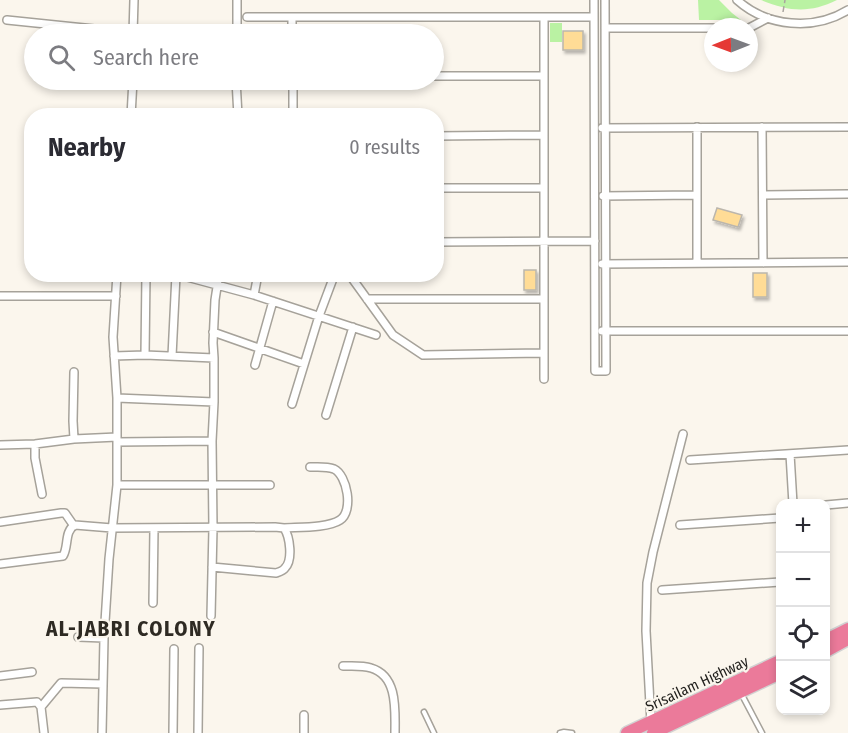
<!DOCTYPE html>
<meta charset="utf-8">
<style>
:root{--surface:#fff;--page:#f7f7f7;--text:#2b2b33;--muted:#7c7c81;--line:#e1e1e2}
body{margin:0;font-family:"Fira Sans Condensed",sans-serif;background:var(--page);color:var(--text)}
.controls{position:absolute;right:18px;bottom:18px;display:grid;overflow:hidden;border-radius:12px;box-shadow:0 3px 9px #0003}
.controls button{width:54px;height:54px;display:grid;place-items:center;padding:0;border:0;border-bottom:2px solid var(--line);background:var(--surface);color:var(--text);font:30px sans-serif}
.compass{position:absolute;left:704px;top:18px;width:54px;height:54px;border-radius:50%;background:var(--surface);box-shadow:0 3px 9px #0003;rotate:269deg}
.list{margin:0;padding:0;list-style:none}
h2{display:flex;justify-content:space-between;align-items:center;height:78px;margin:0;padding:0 24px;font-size:26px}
h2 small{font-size:20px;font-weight:400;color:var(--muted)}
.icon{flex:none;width:33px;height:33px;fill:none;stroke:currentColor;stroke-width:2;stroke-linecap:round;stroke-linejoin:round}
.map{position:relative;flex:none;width:848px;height:733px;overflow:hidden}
.search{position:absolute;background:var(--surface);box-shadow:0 3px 9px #0003;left:24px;top:24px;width:420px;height:66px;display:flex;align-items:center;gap:15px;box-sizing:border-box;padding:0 21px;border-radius:33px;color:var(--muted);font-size:22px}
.panel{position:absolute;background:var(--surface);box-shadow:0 3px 9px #0003;left:24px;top:108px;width:420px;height:174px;border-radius:24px}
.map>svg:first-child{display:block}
</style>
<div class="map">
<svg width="848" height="733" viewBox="0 0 848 733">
<defs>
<filter id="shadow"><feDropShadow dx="2" dy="3" stdDeviation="1.5" flood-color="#0004"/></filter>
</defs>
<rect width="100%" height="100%" fill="#fbf6ed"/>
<path fill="#baf2a3" d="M698 0H719L732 13 741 20H699Z
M761 0H837C809 14 788 11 761 0Z
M550 23H562V42H550Z"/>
<path fill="#ffdc96" stroke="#bbb6ad" stroke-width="1.5" filter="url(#shadow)" d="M563 31H583V50H563Z
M717 208 742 215 738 227 713 220Z
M524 270H536V290H524Z
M753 273H767V297H753Z"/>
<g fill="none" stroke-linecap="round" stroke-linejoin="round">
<defs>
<path id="service" d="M742 695 762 733
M424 712 434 733
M560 733 564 732 572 733"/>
<path id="minor" d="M594 0 595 371H606L605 0
M737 0C767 27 814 31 848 10
M247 17H594
M292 17V34
M7 20 133 33
M605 28H713
M749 28 768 18
M133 34 134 0
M237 34V0
M434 76H544
M236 80 238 116
M293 80V116
M131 116 133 80
M697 127V263
M762 127 763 263
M602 128 848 127
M436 136 544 135
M436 188H544
M763 195 848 194
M603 196 697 195
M436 242 595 241
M602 264 848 262
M176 274 254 295 376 335
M349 274 393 335 423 355 544 353
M254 295 258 274
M0 296H116
M367 299H544
M602 331H848
M213 332 304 364
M145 355 146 274
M114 356 145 355 214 358
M172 356 176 275
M255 365 273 301
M74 372 73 421 74 439
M544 379V17
M117 398 214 402
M292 404 319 316 334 276
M326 415 353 327
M117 442 212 441
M35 444V458L42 494
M0 445 35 444 74 439 117 437
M790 454 793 504
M690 460 848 450
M117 485H270
M826 505 848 503
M0 522 61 513H65L74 526
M680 525 780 518
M284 528C299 527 328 528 340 520 354 511 347 475 334 469 326 466 318 467 310 467
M0 564 63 556C69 546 64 531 75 525L112 528 275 527 284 528C290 537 293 560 285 568 283 571 279 572 276 573L212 567
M662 590 780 582
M153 603 154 528
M211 616 213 528 212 441 214 402V358L213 343 215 300 219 274
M78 637 104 638
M343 666C351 666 362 665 371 668 398 676 395 710 395 733
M0 676 32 672
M0 705 37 702 41 707 44 733
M41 707 61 683 103 684
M304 715V733
M651 723 646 631 647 583 653 552 683 434
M102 733 104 638 109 559 117 485V398L113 337 117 274
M173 733 174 649
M198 733 199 648"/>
<path id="trunk" d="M826 640 848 629
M826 651 848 639
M627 733 780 661
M653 733 780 673"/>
</defs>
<use href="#service" stroke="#a6a29a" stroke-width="7"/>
<use href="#minor" stroke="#a6a29a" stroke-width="10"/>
<use href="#trunk" stroke="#d2d2d2" stroke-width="15"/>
<path stroke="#a9a59f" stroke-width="1.5" stroke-dasharray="6 3" stroke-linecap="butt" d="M783 12 785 0"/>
<use href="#service" stroke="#fff" stroke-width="4"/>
<use href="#minor" stroke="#fff" stroke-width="7"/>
<use href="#trunk" stroke="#eb7a9a" stroke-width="12"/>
</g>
<g text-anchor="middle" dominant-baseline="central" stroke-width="4.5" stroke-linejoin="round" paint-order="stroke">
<g font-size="15" fill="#201f1c" stroke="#fbf6ed">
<text transform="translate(697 684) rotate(-25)">Srisailam Highway</text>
</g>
<g font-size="21" font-weight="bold" letter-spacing="1.5" fill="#2e2a23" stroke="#fbf6ed">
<text x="131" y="629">AL-JABRI COLONY</text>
</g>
</g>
</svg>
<div class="controls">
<button>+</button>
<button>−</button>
<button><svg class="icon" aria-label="locate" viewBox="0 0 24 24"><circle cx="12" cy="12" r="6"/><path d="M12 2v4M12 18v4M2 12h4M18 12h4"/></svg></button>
<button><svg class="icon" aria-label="layers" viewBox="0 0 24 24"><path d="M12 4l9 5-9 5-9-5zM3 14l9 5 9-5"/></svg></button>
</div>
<svg class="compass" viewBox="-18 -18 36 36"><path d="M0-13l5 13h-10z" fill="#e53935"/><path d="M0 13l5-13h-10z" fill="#7c7c81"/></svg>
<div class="search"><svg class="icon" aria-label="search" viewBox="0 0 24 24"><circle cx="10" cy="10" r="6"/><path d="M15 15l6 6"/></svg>Search here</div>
<section class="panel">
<h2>Nearby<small>0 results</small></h2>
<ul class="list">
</ul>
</section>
</div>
